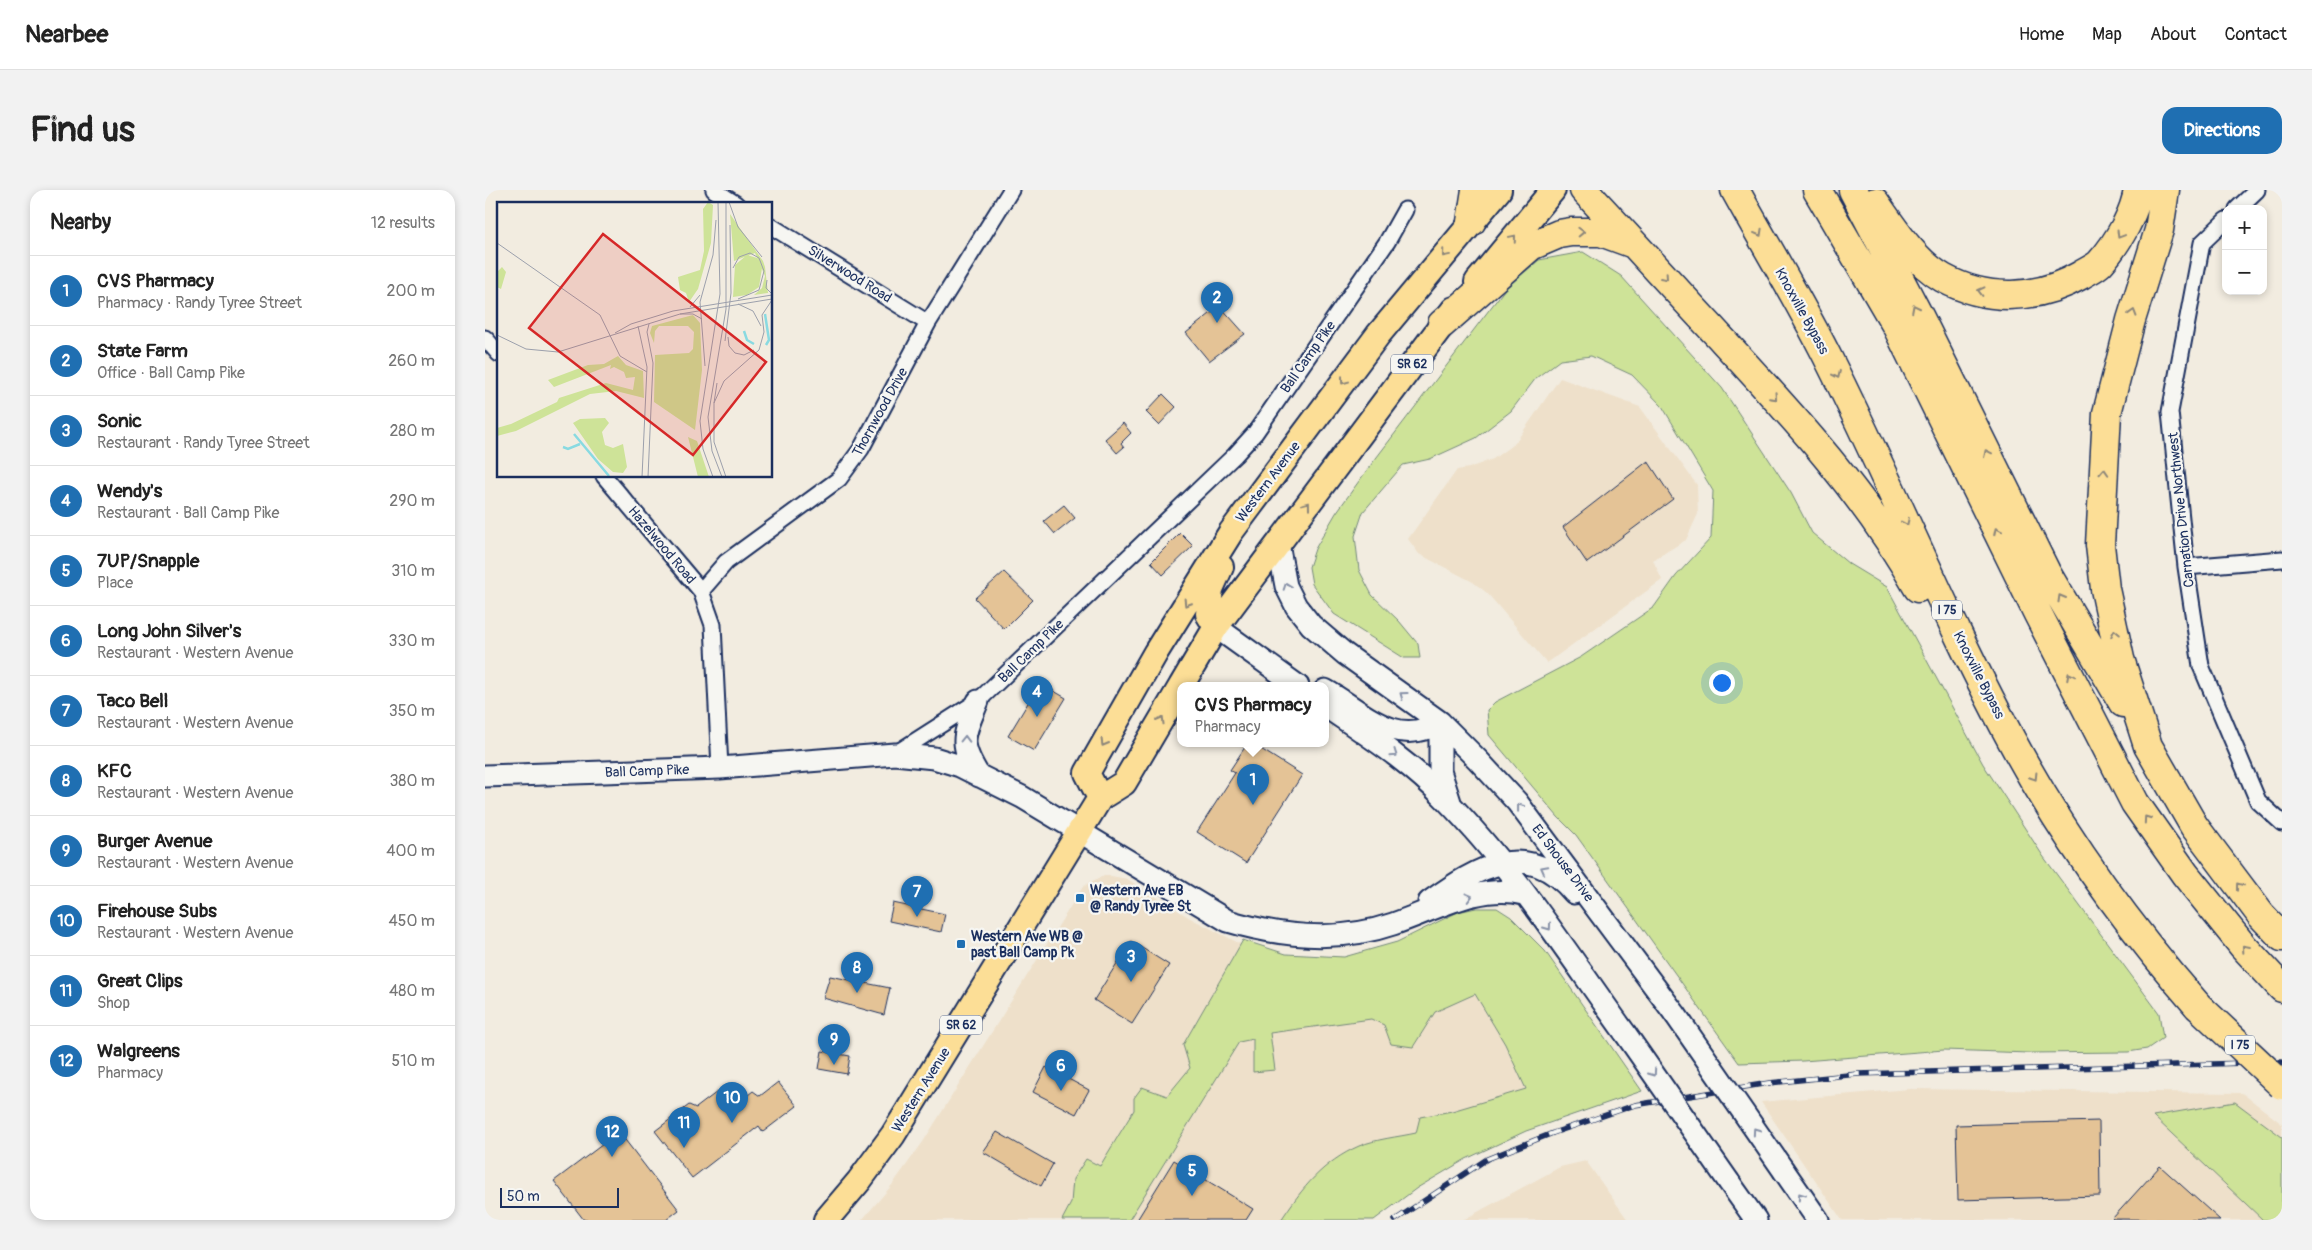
<!DOCTYPE html>
<meta charset="utf-8">
<style>
:root{--surface:#fff;--page:#f2f2f2;--text:#222;--muted:#767676;--line:#e0e0e0;--accent:#1f6fb2}
body{margin:0;font-family:Pangolin,sans-serif;background:var(--page);color:var(--text)}
.controls{position:absolute;right:15px;top:15px;display:grid;overflow:hidden;border-radius:10px;box-shadow:0 2px 8px #0003}
.controls button{width:45px;height:45px;display:grid;place-items:center;padding:0;border:0;border-bottom:1px solid var(--line);background:var(--surface);color:var(--text);font:25px sans-serif}
.scale{position:absolute;left:15px;bottom:12px;width:119px;box-sizing:border-box;padding-left:5px;border:2px solid #1b2f5e;border-top:0;font-size:14px;line-height:18px;white-space:nowrap;color:#1b2f5e;-webkit-text-stroke:4px #f6f6f2;paint-order:stroke}
.you{position:absolute;left:1236px;top:492px;width:18px;height:18px;margin:-12px;border:4px solid #fff;border-radius:50%;background:#1a73e8;box-shadow:0 0 0 8px #1a73e833}
.badge{display:grid;place-items:center;width:32px;height:32px;border-radius:50%;background:var(--accent);color:#fff;font-size:16px;font-weight:700}
.pin{position:absolute;translate:-50% -41px;filter:drop-shadow(0 1px 2px #0008)}
.pin::after{content:'';position:absolute;top:26px;width:18px;height:15px;background:inherit;clip-path:polygon(0 0,100% 0,50% 100%)}
.popup{position:absolute;left:692px;top:492px;width:152px;height:65px;box-sizing:border-box;display:grid;place-content:center;border-radius:10px;background:var(--surface);filter:drop-shadow(0 1px 4px #0005);font-size:16px;white-space:nowrap;color:var(--muted)}
.popup b{font-size:19px;color:var(--text)}
.popup::after{content:'';position:absolute;left:50%;top:100%;margin-left:-10px;border:10px solid transparent;border-top-color:var(--surface)}
.list{margin:0;padding:0;list-style:none}
h2{display:flex;justify-content:space-between;align-items:center;height:65px;margin:0;padding:0 20px;font-size:21px}
h2 small{font-size:16px;font-weight:400;color:var(--muted)}
.list li{display:grid;grid-template-columns:32px 1fr auto;gap:15px;align-items:center;box-sizing:border-box;height:70px;padding:0 20px;border-top:1px solid var(--line)}
.list b{display:block;font-size:19px;white-space:nowrap}
.list p{margin:0;font-size:16px;white-space:nowrap;color:var(--muted)}
.list em{font-size:16px;font-style:normal;color:var(--muted)}
.map{position:relative;flex:none;width:1797px;height:1030px;overflow:hidden;border-radius:15px}
header{display:flex;align-items:center;gap:30px;box-sizing:border-box;height:70px;padding:0 25px;background:var(--surface);border-bottom:1px solid var(--line)}
header strong{font-size:24px}
nav{display:flex;gap:28px;margin-inline-start:auto;font-size:18px}
.intro{display:flex;align-items:center;justify-content:space-between;box-sizing:border-box;height:120px;padding:0 30px}
h1{margin:0;font-size:35px}
.button{padding:12px 22px;border-radius:15px;background:var(--accent);color:#fff;font-size:18px;font-weight:700}
main{display:flex;gap:30px;padding:0 30px}
aside{flex:1;background:var(--surface);border-radius:15px;box-shadow:0 2px 8px #0003}
.map>svg:first-child{display:block}
</style>
<header>
<strong>Nearbee</strong>
<nav><a>Home</a><a>Map</a><a>About</a><a>Contact</a></nav>
</header>
<div class="intro"><h1>Find us</h1><a class="button">Directions</a></div>
<main>
<aside>
<h2>Nearby<small>12 results</small></h2>
<ul class="list">
<li><span class="badge">1</span><div><b>CVS Pharmacy</b><p>Pharmacy · Randy Tyree Street</p></div><em>200 m</em></li>
<li><span class="badge">2</span><div><b>State Farm</b><p>Office · Ball Camp Pike</p></div><em>260 m</em></li>
<li><span class="badge">3</span><div><b>Sonic</b><p>Restaurant · Randy Tyree Street</p></div><em>280 m</em></li>
<li><span class="badge">4</span><div><b>Wendy's</b><p>Restaurant · Ball Camp Pike</p></div><em>290 m</em></li>
<li><span class="badge">5</span><div><b>7UP/Snapple</b><p>Place</p></div><em>310 m</em></li>
<li><span class="badge">6</span><div><b>Long John Silver's</b><p>Restaurant · Western Avenue</p></div><em>330 m</em></li>
<li><span class="badge">7</span><div><b>Taco Bell</b><p>Restaurant · Western Avenue</p></div><em>350 m</em></li>
<li><span class="badge">8</span><div><b>KFC</b><p>Restaurant · Western Avenue</p></div><em>380 m</em></li>
<li><span class="badge">9</span><div><b>Burger Avenue</b><p>Restaurant · Western Avenue</p></div><em>400 m</em></li>
<li><span class="badge">10</span><div><b>Firehouse Subs</b><p>Restaurant · Western Avenue</p></div><em>450 m</em></li>
<li><span class="badge">11</span><div><b>Great Clips</b><p>Shop</p></div><em>480 m</em></li>
<li><span class="badge">12</span><div><b>Walgreens</b><p>Pharmacy</p></div><em>510 m</em></li>
</ul>
</aside>
<div class="map">
<svg width="1797" height="1030" viewBox="0 0 1797 1030">
<rect width="100%" height="100%" fill="#f2ece0"/>
<filter id="ink" filterUnits="userSpaceOnUse"><feTurbulence type="fractalNoise" baseFrequency=".02" numOctaves="2"/><feDisplacementMap in="SourceGraphic" scale="10" xChannelSelector="R" yChannelSelector="G"/><feConvolveMatrix kernelMatrix="1 2 1 2 8 2 1 2 1" color-interpolation-filters="sRGB"/></filter>
<g filter="url(#ink)">
<path fill="#eee0ca" d="M1075 188 1155 217 1212 295 1213 324 1201 350 1168 370 1177 390 1062 473 1002 403 988 392 934 364 923 349 972 280 984 278 1008 269 1030 253Z
M621 685 642 689 705 728 775 764 859 774 1033 739 1043 937 935 988 877 1030H377L407 995 438 952 597 698 605 692Z
M1424 899 1757 903 1797 934V1030H1357L1276 912Z
M1101 971 1143 1030H978L1075 977Z"/>
<path fill="#cee398" stroke="#74897b" d="M1098 62 1136 86 1237 198 1306 303 1327 343 1364 374 1402 397 1498 574 1558 666 1674 823 1678 848 1662 859 1643 862 1544 863 1459 860 1318 871 1254 873 1091 645 1073 627 1004 545 1002 520 1010 512 1096 467 1169 417 1191 386 1226 348 1228 301 1177 216 1147 185 1106 166 1075 170 1051 188 1026 221 991 248 945 269 918 275 878 322 870 346 874 380 887 405 914 431 933 454 935 468H919L849 424 827 394 824 377 830 359 851 323 882 280 1020 99 1054 70Z
M991 718H1012L1026 727 1060 761 1157 901 1041 941 981 969 932 998 889 1030H796C817 998 838 972 874 956 891 949 913 947 931 943L935 927 967 921 1041 899 1020 854 990 804 950 822 928 857 906 854 899 835 886 829 785 843 790 880 768 882V849L754 852 644 1030H577L586 1013 588 989 601 969 615 976 649 920V908L657 897 682 906 705 878 698 855 758 750 801 764 859 767 912 752 973 722Z
M1750 912 1797 947V1030H1778L1668 926Z"/>
<path fill="#e4c396" stroke="#1b2f5e" d="M735 116 760 144 724 171 701 143Z
M678 204 691 217 674 235 661 222Z
M638 233 646 243 636 253 639 257 632 263 620 249Z
M1163 271 1188 309 1102 373 1078 337Z
M579 315 590 328 570 344 559 331Z
M695 343 708 356 678 385 666 372Z
M519 382 548 410 519 439 490 408Z
M555 493 581 508 549 561 523 546Z
M762 554H768L817 585 761 673 712 642 750 583 745 580Z
M408 713 460 724 456 742 404 731Z
M646 751 684 775 647 834 609 810Z
M345 786 405 798 399 825 338 808Z
M337 861 365 866 362 884 334 879Z
M561 877 604 900 591 924 548 902Z
M293 892 312 916 278 942 274 936 207 988 170 941 204 915 211 918 232 902 238 909 250 900 258 909 268 901 275 906Z
M1614 931 1615 1006 1473 1010 1471 935Z
M134 942 194 1020 181 1030H99L69 991Z
M512 942 568 974 556 996 498 962Z
M689 970 768 1019 761 1030H652Z
M1675 976 1735 1030 1627 1029Z"/>
<g fill="none" stroke-linecap="round" stroke-linejoin="round">
<defs>
<path id="street" d="M229 0 251 14
M1752 19 1772 0
M1741 30 1717 53 1685 222 1701 377 1716 476 1773 611 1797 633
M286 36 443 133
M0 148 14 164
M119 286 216 401 228 435 235 578
M1701 377 1797 369
M216 401 241 372 354 289 376 259 443 133 526 0
M410 564 493 511 750 265 770 243 902 52 920 20"/>
<path id="secondary" d="M793 354 801 396 811 416 826 435 860 464 955 532 993 570 1032 612 1190 824
M731 437 813 496
M840 500C877 520 910 560 955 532
M493 511C478 547 473 552 494 586
M840 516C882 545 925 572 960 609 1029 679 1083 764 1140 843
M955 532V581L965 612
M0 586 235 578 410 564 449 568 475 576 537 607 743 731C797 747 853 753 908 734 950 720 994 693 1039 704
M944 712C993 677 1042 647 1089 703
M1299 981 1333 1030
M1244 992 1271 1030"/>
<path id="primary" d="M992 92 1068 0
M731 437 723 424 726 399 736 377
M696 496 731 437 969 119
M615 608 602 583 671 462 746 342 893 145 1014 0
M341 1030 374 991 408 945 615 608 639 593 696 496"/>
<path id="highway" d="M1099 0C1144 48 1188 97 1233 145 1306 224 1380 303 1433 398
M1250 0C1282 58 1317 115 1346 174 1410 302 1464 436 1533 562 1583 653 1645 738 1713 816
M1332 0 1412 137 1553 424 1650 613 1700 684 1758 756 1797 798
M1368 0 1435 128 1561 382 1638 513
M1680 0 1674 40 1646 130 1622 223 1615 355 1620 399 1635 469 1663 556 1709 636 1776 725 1797 747
M1390 12C1408 38 1430 72 1458 88 1502 112 1553 110 1596 85 1602 81 1610 78 1615 73 1625 62 1634 48 1641 35 1647 23 1651 14 1653 0
M986 32 991 0
M957 134 1046 56 1074 44 1086 42H1116L1146 53"/>
</defs>
<use href="#street" stroke="#1b2f5e" stroke-width="19"/>
<use href="#secondary" stroke="#1b2f5e" stroke-width="25"/>
<use href="#primary" stroke="#1b2f5e" stroke-width="28"/>
<use href="#highway" stroke="#1b2f5e" stroke-width="31"/>
<use href="#street" stroke="#f6f6f2" stroke-width="15"/>
<use href="#secondary" stroke="#f6f6f2" stroke-width="21"/>
<use href="#primary" stroke="#fcde96" stroke-width="24"/>
<use href="#highway" stroke="#fcde96" stroke-width="28"/>
<defs>
<path id="rail" d="M910 1030 1002 969 1068 943 1150 915 1284 893 1373 884 1797 872"/>
</defs>
<use href="#rail" stroke="#1b2f5e" stroke-width="5.5"/>
<use href="#rail" stroke="#f6f6f2" stroke-width="4" stroke-dasharray="11" stroke-linecap="butt"/>
<defs>
<path id="secondary-bridge" d="M1190 824 1299 981
M1140 843 1244 992"/>
<path id="highway-bridge" d="M1713 816 1797 895"/>
</defs>
<use href="#secondary-bridge" stroke="#1b2f5e" stroke-width="25" stroke-linecap="butt"/>
<use href="#highway-bridge" stroke="#1b2f5e" stroke-width="31" stroke-linecap="butt"/>
<use href="#secondary-bridge" stroke="#f6f6f2" stroke-width="21"/>
<use href="#highway-bridge" stroke="#fcde96" stroke-width="28"/>
</g>
<defs><path id="oneway-chevron" d="M-2-3.5L2.5 0L-2 3.5" fill="none" stroke-width="1.6" stroke-linecap="round" stroke-linejoin="round" transform="scale(1.25)"/></defs>
<g stroke="#8c867a">
<use href="#oneway-chevron" transform="translate(1096 42) rotate(-2)"/>
<use href="#oneway-chevron" transform="translate(1274 43) rotate(61)"/>
<use href="#oneway-chevron" transform="translate(1635 45) rotate(121)"/>
<use href="#oneway-chevron" transform="translate(1028 48) rotate(-50)"/>
<use href="#oneway-chevron" transform="translate(960 64) rotate(130)"/>
<use href="#oneway-chevron" transform="translate(1180 87) rotate(48)"/>
<use href="#oneway-chevron" transform="translate(1496 101) rotate(-166)"/>
<use href="#oneway-chevron" transform="translate(1430 118) rotate(-117)"/>
<use href="#oneway-chevron" transform="translate(1648 123) rotate(-73)"/>
<use href="#oneway-chevron" transform="translate(1352 185) rotate(65)"/>
<use href="#oneway-chevron" transform="translate(859 191) rotate(127)"/>
<use href="#oneway-chevron" transform="translate(1289 207) rotate(47)"/>
<use href="#oneway-chevron" transform="translate(1502 263) rotate(-116)"/>
<use href="#oneway-chevron" transform="translate(1619 282) rotate(-87)"/>
<use href="#oneway-chevron" transform="translate(822 315) rotate(-53)"/>
<use href="#oneway-chevron" transform="translate(1421 332) rotate(65)"/>
<use href="#oneway-chevron" transform="translate(1512 341) rotate(-116)"/>
<use href="#oneway-chevron" transform="translate(1576 408) rotate(-120)"/>
<use href="#oneway-chevron" transform="translate(702 413) rotate(122)"/>
<use href="#oneway-chevron" transform="translate(1630 443) rotate(-102)"/>
<use href="#oneway-chevron" transform="translate(1585 486) rotate(-117)"/>
<use href="#oneway-chevron" transform="translate(676 530) rotate(-60)"/>
<use href="#oneway-chevron" transform="translate(619 553) rotate(120)"/>
<use href="#oneway-chevron" transform="translate(1549 587) rotate(58)"/>
<use href="#oneway-chevron" transform="translate(1662 629) rotate(-125)"/>
<use href="#oneway-chevron" transform="translate(1754 696) rotate(-127)"/>
<use href="#oneway-chevron" transform="translate(1760 758) rotate(-131)"/>
</g>
<g stroke="#8892a8">
<use href="#oneway-chevron" transform="translate(802 396) rotate(-109)"/>
<use href="#oneway-chevron" transform="translate(918 505) rotate(-144)"/>
<use href="#oneway-chevron" transform="translate(480 549) rotate(-89)"/>
<use href="#oneway-chevron" transform="translate(909 564) rotate(35)"/>
<use href="#oneway-chevron" transform="translate(1035 617) rotate(-128)"/>
<use href="#oneway-chevron" transform="translate(1059 679) rotate(-152)"/>
<use href="#oneway-chevron" transform="translate(984 707) rotate(-15)"/>
<use href="#oneway-chevron" transform="translate(1063 737) rotate(54)"/>
<use href="#oneway-chevron" transform="translate(1168 883) rotate(55)"/>
<use href="#oneway-chevron" transform="translate(1271 941) rotate(-125)"/>
<use href="#oneway-chevron" transform="translate(1316 1006) rotate(-125)"/>
</g>
</g>
<g fill="#1f6fb2" stroke="#f6f6f2" stroke-width="2">
<rect x="590" y="703" width="10" height="10" rx="2.5"/>
<rect x="471" y="749" width="10" height="10" rx="2.5"/>
</g>
<g text-anchor="middle" dominant-baseline="central" stroke-width="4.5" stroke-linejoin="round" paint-order="stroke">
<g fill="#f6f6f2" stroke="#5d6b8a" stroke-width="1">
<rect x="906" y="164.5" width="42" height="19" rx="4"/>
<rect x="1447" y="410.5" width="30" height="19" rx="4"/>
<rect x="455" y="825.5" width="42" height="19" rx="4"/>
<rect x="1740" y="845.5" width="30" height="19" rx="4"/>
</g>
<g font-size="12" font-weight="bold" fill="#1b2f5e">
<text x="927" y="174">SR 62</text>
<text x="1462" y="420">I 75</text>
<text x="476" y="835">SR 62</text>
<text x="1755" y="855">I 75</text>
</g>
<g font-size="14" fill="#1b2f5e" stroke="#f6f6f2">
<text transform="translate(365 84) rotate(32)">Silverwood Road</text>
<text transform="translate(1317 121) rotate(61)">Knoxville Bypass</text>
<text transform="translate(823 167) rotate(-55)">Ball Camp Pike</text>
<text transform="translate(395 222) rotate(-61)">Thornwood Drive</text>
<text transform="translate(783 292) rotate(-53)">Western Avenue</text>
<text transform="translate(1696 320) rotate(-96)">Carnation Drive Northwest</text>
<text transform="translate(177 355) rotate(50)">Hazelwood Road</text>
<text transform="translate(546 461) rotate(-44)">Ball Camp Pike</text>
<text transform="translate(1494 485) rotate(63)">Knoxville Bypass</text>
<text transform="translate(162 581) rotate(-2)">Ball Camp Pike</text>
<text transform="translate(1078 673) rotate(53)">Ed Shouse Drive</text>
<text transform="translate(436 900) rotate(-58)">Western Avenue</text>
</g>
<g font-size="14" font-weight="bold" fill="#1b2f5e" stroke="#f6f6f2" text-anchor="start">
<text x="605" y="700">Western Ave EB<tspan x="605" dy="16">@ Randy Tyree St</tspan></text>
<text x="486" y="746">Western Ave WB @<tspan x="486" dy="16">past Ball Camp Pk</tspan></text>
</g>
</g>
<g transform="translate(12 12)">
<rect width="275" height="275" fill="#f2ece0"/>
<path d="M211 0 216 3 214 41 201 87 192 100 189 91 183 88 181 75 203 68 207 49 206 7ZM233 12 266 59 268 65 271 91 257 93 265 86 268 74 258 51 237 59ZM250 53 260 56 265 66 262 85 250 93 236 95 238 63ZM5 65 9 70 4 87 0 85V70ZM196 113 203 121 205 168 198 228 157 200 158 153 192 151 196 147 197 130 191 124H162L158 129 157 141 153 131 155 124ZM121 154 129 163 146 169 147 196 119 189 93 192 19 229 0 234V226L14 222 60 200 62 196 109 181 136 188 138 175 129 176 127 170 117 165 113 167 114 163 57 185 51 178 91 163 107 162ZM108 216 112 221 105 230 108 243 116 246 126 242 130 265 126 271 116 270 101 257 76 221 83 217ZM191 235 200 239 212 275H201Z" fill="#cee398"/>
<path fill="none" stroke="#89dae1" stroke-width="2.5" d="M268 112 272 138 269 143M247 129 250 138 257 142M77 232 112 274M66 245 71 247 83 242"/>
<path fill="none" stroke="#9ca0ac" stroke-width="1" d="M232 0 241 25 265 55M0 41 103 113 123 154 150 170M236 66 242 55 253 51 262 56 267 69 262 88 241 97M270 78 269 86 275 92M241 102 256 109 264 124M193 105 203 93M183 112H196L205 117M141 124 150 165 145 275M118 131 134 122 176 109 275 93M0 133 29 147 61 150 183 112 275 97M231 135 232 144 238 151 247 153 257 148M228 139 234 91 233 23M208 164 203 100 216 53 219 18M217 201 220 181M151 275 156 161 150 130 152 122M216 275 206 247 203 219 223 92 221 0M225 275 215 249 211 215 229 107V0M229 275 217 240V201L227 179 262 148 267 130 265 113 275 98"/>
<path fill="#d62828" fill-opacity="0.15" stroke="#d62828" stroke-width="2.5" d="M106 32 269 160 196 253 32 126Z"/>
<rect width="275" height="275" fill="none" stroke="#1b2f5e" stroke-width="2.5"/>
</g>
</svg>
<div class="controls">
<button>+</button>
<button>−</button>
</div>
<div class="scale">50 m</div>
<div class="you"></div>
<div class="pin badge" style="left:768px;top:615px">1</div>
<div class="popup"><b>CVS Pharmacy</b>Pharmacy</div>
<div class="pin badge" style="left:732px;top:133px">2</div>
<div class="pin badge" style="left:646px;top:792px">3</div>
<div class="pin badge" style="left:552px;top:527px">4</div>
<div class="pin badge" style="left:707px;top:1006px">5</div>
<div class="pin badge" style="left:576px;top:901px">6</div>
<div class="pin badge" style="left:432px;top:727px">7</div>
<div class="pin badge" style="left:372px;top:803px">8</div>
<div class="pin badge" style="left:349px;top:875px">9</div>
<div class="pin badge" style="left:247px;top:933px">10</div>
<div class="pin badge" style="left:199px;top:958px">11</div>
<div class="pin badge" style="left:127px;top:967px">12</div>
</div>
</main>
